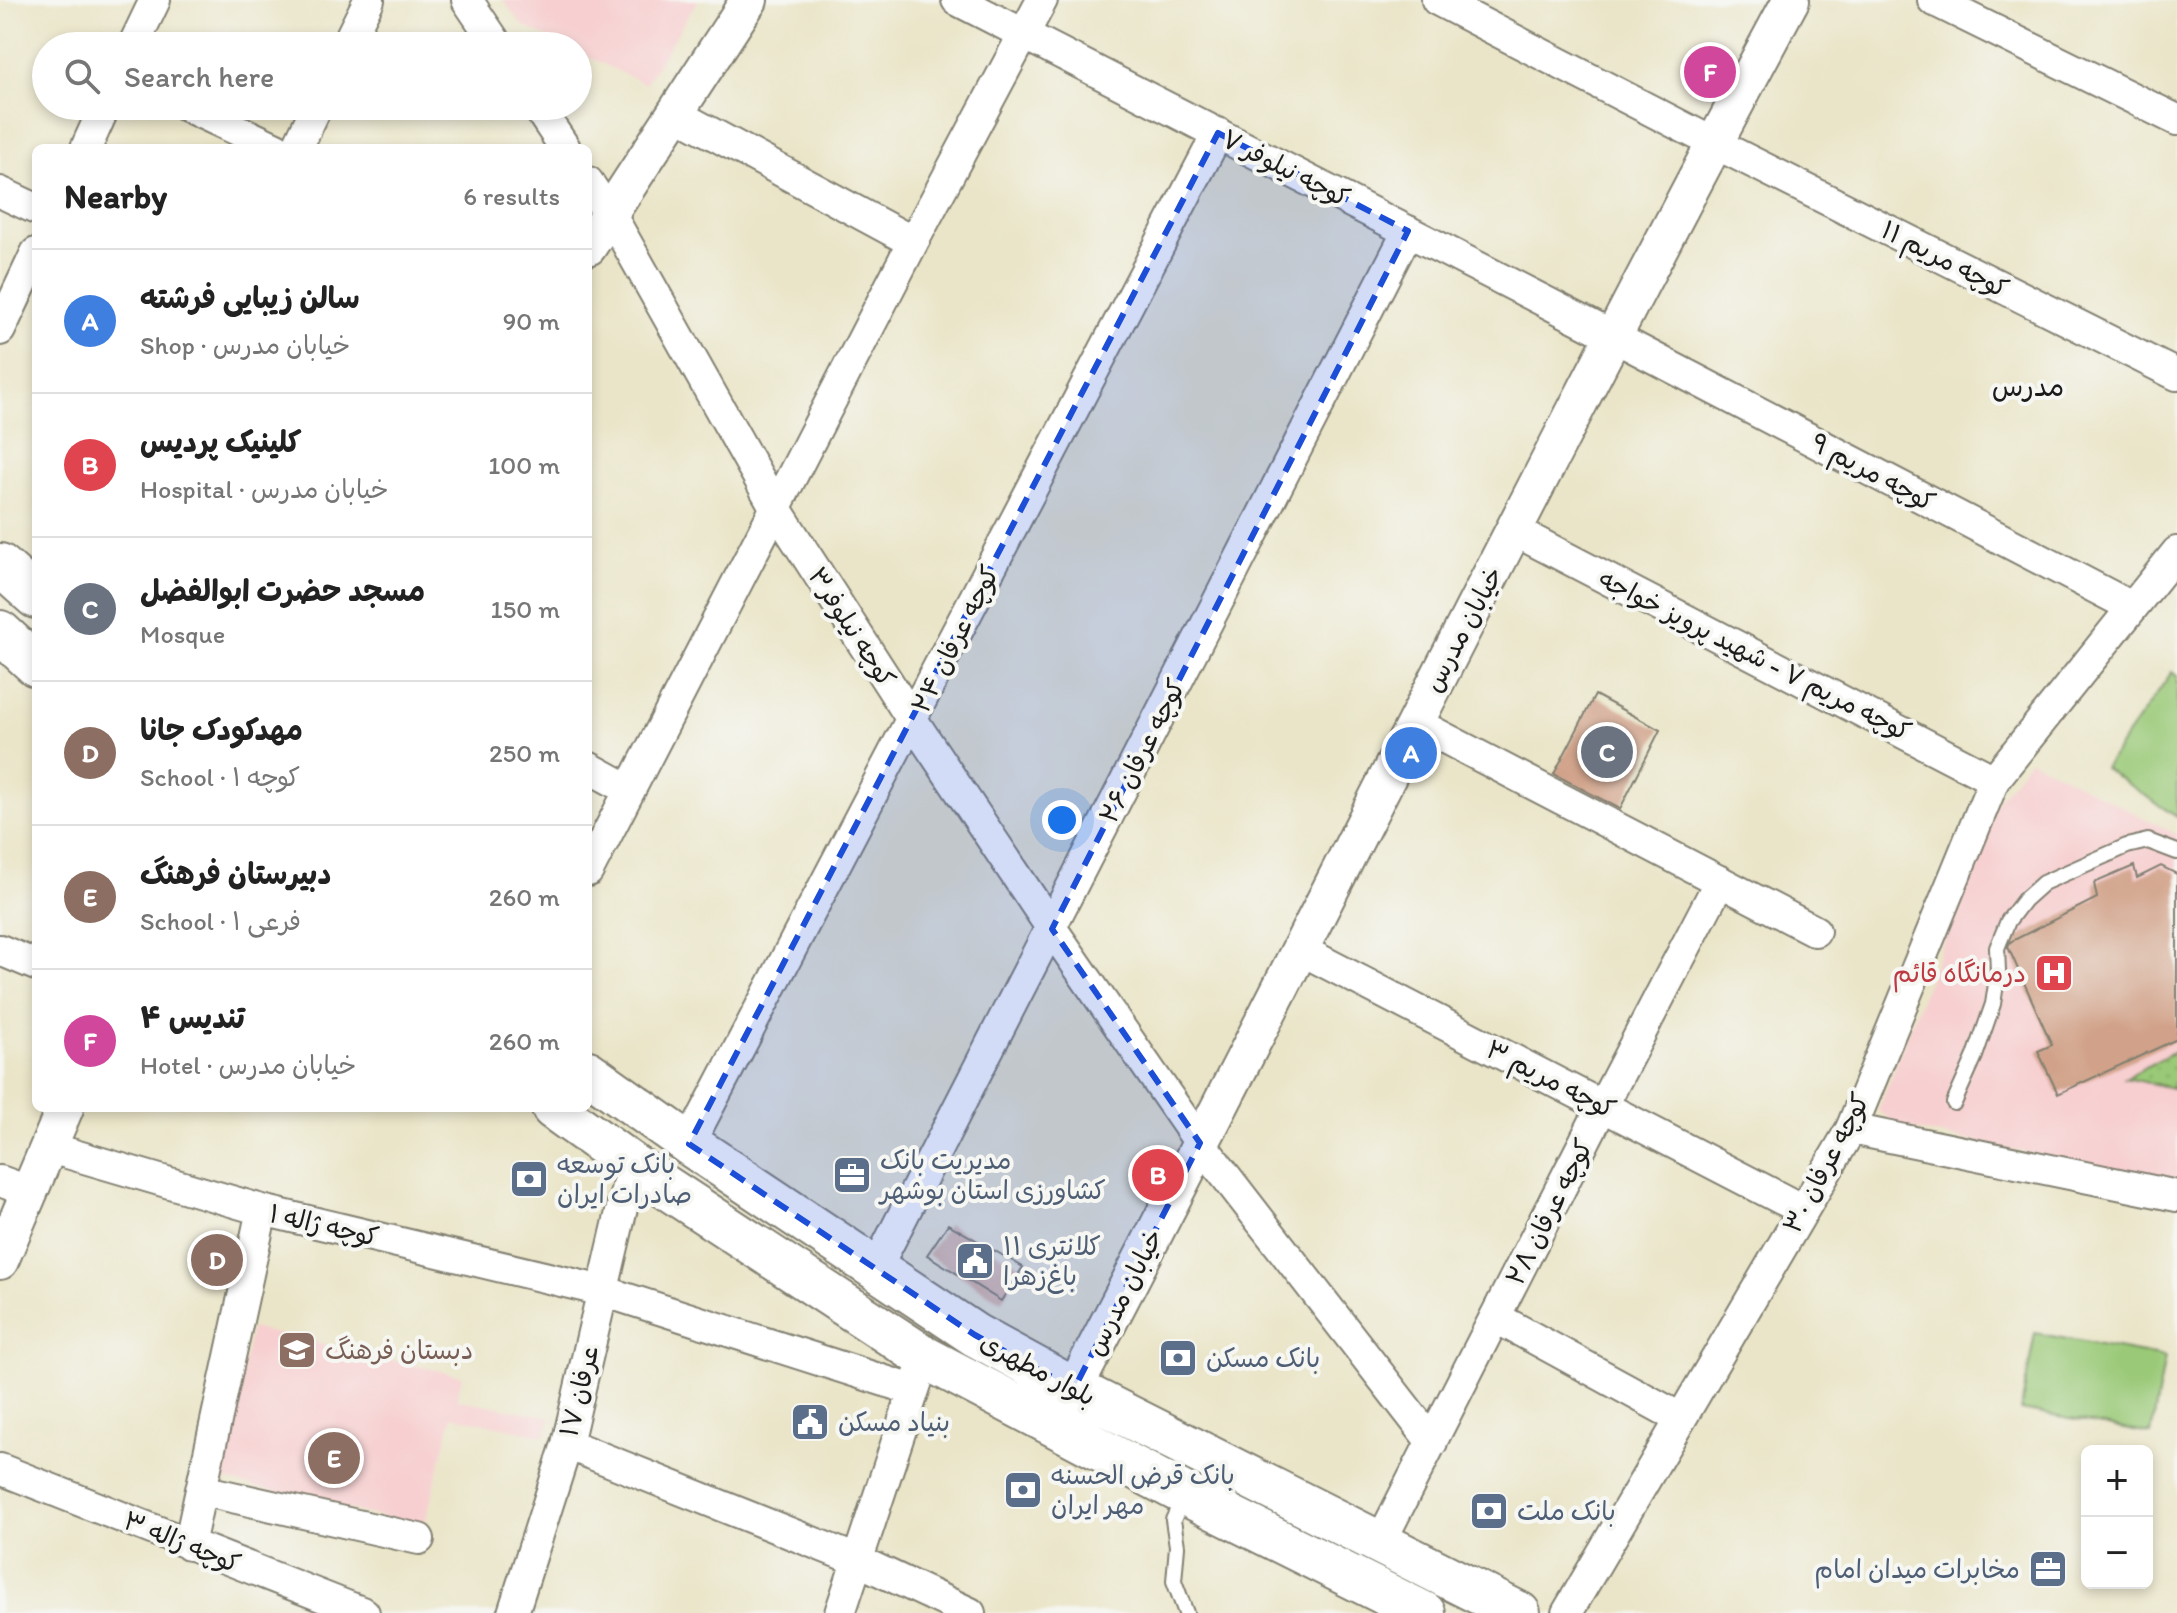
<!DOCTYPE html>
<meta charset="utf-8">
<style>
:root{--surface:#fff;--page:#f2f2f2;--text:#222;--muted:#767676;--line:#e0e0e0;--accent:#c8321e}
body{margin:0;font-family:Itim,"Playpen Sans Arabic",sans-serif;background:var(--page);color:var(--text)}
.controls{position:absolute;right:24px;bottom:24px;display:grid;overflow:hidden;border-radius:12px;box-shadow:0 4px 12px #0003}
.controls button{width:72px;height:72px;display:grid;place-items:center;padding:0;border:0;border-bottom:2px solid var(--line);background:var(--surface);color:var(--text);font:40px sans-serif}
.you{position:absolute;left:1062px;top:820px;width:28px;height:28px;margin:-20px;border:6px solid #fff;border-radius:50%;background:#1a73e8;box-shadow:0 0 0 12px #1a73e833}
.badge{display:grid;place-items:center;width:52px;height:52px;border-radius:50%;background:var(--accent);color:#fff;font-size:26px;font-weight:700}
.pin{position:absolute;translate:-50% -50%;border:4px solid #fff;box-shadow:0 2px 8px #0006}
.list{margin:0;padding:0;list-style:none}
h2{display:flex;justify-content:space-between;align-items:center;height:104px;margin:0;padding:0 32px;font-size:34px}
h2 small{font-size:26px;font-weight:400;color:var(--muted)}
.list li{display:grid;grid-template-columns:52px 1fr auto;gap:24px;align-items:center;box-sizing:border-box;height:144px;padding:0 32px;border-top:2px solid var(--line)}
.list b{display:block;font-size:30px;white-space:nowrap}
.list p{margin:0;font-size:26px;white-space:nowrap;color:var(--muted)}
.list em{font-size:26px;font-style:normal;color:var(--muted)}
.icon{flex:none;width:44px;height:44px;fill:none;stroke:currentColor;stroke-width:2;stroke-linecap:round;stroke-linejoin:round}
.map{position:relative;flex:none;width:2177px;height:1613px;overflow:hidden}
.search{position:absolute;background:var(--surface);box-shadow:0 4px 12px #0003;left:32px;top:32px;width:560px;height:88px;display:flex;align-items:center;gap:20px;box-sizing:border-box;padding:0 28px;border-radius:44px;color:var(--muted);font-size:30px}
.panel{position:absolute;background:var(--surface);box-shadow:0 4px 12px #0003;left:32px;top:144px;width:560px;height:968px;border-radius:12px}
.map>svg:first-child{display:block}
</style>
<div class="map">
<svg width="2177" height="1613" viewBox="0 0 2177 1613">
<defs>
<pattern id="grass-dots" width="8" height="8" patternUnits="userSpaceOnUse" patternTransform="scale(2)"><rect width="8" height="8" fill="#9ac977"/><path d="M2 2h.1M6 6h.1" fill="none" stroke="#84ac66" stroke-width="1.8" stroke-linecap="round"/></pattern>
</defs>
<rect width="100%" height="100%" fill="#f6f6f2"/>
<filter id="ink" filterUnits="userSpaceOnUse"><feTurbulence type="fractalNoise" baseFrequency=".0125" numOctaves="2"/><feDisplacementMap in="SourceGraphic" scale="16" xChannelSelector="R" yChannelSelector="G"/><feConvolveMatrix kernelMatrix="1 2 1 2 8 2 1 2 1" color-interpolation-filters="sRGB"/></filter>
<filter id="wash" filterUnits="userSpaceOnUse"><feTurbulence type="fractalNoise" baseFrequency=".006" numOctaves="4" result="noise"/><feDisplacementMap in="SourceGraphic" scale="32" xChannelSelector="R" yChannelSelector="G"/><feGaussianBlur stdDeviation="1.8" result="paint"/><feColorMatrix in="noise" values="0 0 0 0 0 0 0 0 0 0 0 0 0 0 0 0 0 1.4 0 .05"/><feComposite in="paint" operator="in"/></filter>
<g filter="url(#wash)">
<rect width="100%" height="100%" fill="#eae5c8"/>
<path fill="#f7cfd0" d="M503 0H698L645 84 578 52V46H565L522 25Z
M2030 759 2177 835V1183L1905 1128 1878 1111 1998 800Z
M251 1328 462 1376 456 1399 551 1417 545 1436 452 1416 424 1527 222 1479Z"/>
<path fill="url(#grass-dots)" stroke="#5b724a" stroke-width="2" d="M2177 1050V1089L2125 1078Z"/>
<path fill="#9ac977" stroke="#5b724a" stroke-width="2" d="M2172 672 2177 676V817L2104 768Z
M2035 1333 2165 1357 2151 1434 2021 1410Z"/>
<g id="blocks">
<path fill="#d1a289" d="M1595 695 1660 730 1620 809 1554 774Z
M2134 866 2137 878 2161 866 2177 874V1039L2058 1094 2038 1051 2052 1045 2008 947 2010 942 2097 898 2094 883Z
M948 1224 1023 1267 1001 1301 927 1255Z"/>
</g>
</g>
<g filter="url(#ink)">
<use href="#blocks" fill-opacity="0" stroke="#838072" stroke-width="2"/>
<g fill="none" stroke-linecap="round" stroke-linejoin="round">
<defs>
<path id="service" d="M1954 1103 1975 1056 1993 1004 1998 971 1997 948 2008 921 2024 900 2043 883 2127 846 2148 841 2177 852
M1183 1498 1173 1520 1177 1546 1174 1581 1186 1613"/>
<path id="minor" d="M467 0 498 46
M957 0 1614 337 2132 607
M1437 0 1714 143 2177 375
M1933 0 2177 120
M133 46 155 0
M346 46 369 0
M186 106 276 148
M537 106 565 148
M676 114 913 242
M86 148 105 106
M297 148 317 106
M588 182 617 226 775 507 913 721 1052 929 1200 1143 1432 1442
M0 192 36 209
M0 330 36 253
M1515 531 1994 780
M1414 722 1815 931
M588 767 630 790
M588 871 913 242 1042 0
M1299 949 1803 1210
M0 950 36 965
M1851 1129 2177 1196
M689 1144 1218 133
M47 1147 262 1210 603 1291 913 1390
M0 1181 28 1191
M875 1270 1408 231
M1495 1317 1680 1418
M567 1444 857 1560 970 1613
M0 1469 364 1613
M201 1490 419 1539
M1380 1543 1603 1105 1720 881
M189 1545 262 1210
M513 1613 567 1444 632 1165
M840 1613 920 1372
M1567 1613 1851 1129 1994 780 2177 552"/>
<path id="tertiary" d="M588 247 749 0
M0 1261 65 1108
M1074 1389C1315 927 1544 459 1791 0"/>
<path id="secondary" d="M0 565 36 597
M0 632 36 665
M588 1072 689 1144 975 1335 1074 1389 1519 1613
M553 1108 632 1165 926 1358 1185 1494 1424 1613"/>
</defs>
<use href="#service" stroke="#838072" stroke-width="18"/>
<use href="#minor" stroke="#838072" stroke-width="34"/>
<use href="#tertiary" stroke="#838072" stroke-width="40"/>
<use href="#secondary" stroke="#838072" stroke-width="46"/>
<use href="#service" stroke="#fff" stroke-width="14"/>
<use href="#minor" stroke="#fff" stroke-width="30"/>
<use href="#tertiary" stroke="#fff" stroke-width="36"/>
<use href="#secondary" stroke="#fff" stroke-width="42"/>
</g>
</g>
<path fill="#1d4ed8" fill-opacity="0.2" stroke="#1d4ed8" stroke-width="6" stroke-dasharray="16 10" stroke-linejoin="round" d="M1218 133 1408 231 1052 929 1200 1143 1074 1389 975 1335 689 1144Z"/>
<defs>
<symbol id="hospital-square" viewBox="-11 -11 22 22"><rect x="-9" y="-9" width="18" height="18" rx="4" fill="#e0444e" stroke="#f6f6f2"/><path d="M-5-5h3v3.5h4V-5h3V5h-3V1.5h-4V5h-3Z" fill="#fff"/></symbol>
<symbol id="office-square" viewBox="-11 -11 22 22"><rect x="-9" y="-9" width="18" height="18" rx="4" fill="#5c6f8a" stroke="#f6f6f2"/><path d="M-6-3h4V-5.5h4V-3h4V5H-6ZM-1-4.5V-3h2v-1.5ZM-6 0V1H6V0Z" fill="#fff"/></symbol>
<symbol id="bank-square" viewBox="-11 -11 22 22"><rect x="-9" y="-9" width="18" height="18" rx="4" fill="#5c6f8a" stroke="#f6f6f2"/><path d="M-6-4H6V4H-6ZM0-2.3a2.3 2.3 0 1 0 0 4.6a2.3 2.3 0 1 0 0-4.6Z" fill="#fff"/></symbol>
<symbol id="civic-square" viewBox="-11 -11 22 22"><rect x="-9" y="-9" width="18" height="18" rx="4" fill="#5c6f8a" stroke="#f6f6f2"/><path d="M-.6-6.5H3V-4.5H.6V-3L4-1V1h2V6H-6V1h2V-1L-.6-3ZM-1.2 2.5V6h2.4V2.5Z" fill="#fff"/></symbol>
<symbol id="school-square" viewBox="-11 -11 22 22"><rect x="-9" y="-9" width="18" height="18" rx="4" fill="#8d6e63" stroke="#f6f6f2"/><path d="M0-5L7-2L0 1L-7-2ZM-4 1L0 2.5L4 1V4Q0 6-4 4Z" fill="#fff"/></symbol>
</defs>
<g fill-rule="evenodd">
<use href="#hospital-square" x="2032" y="951" width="44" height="44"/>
<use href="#office-square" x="830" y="1153" width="44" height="44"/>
<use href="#bank-square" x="507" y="1157" width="44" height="44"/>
<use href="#civic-square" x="953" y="1239" width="44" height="44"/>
<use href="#school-square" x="275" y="1328" width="44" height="44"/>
<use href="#bank-square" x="1156" y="1336" width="44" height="44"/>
<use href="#civic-square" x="788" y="1400" width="44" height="44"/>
<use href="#bank-square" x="1001" y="1468" width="44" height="44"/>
<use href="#bank-square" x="1467" y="1489" width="44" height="44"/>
<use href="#office-square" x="2026" y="1547" width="44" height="44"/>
</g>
<g text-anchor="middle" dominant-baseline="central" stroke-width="8" stroke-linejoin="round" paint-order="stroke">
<g font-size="26" fill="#1c1c1c" stroke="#f6f6f2">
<text transform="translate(1286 168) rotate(27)">کوچه نیلوفر ۷</text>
<text transform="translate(1945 259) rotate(27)">کوچه مریم ۱۱</text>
<text transform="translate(1873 472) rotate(28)">کوچه مریم ۹</text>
<text transform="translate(852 627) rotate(57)">کوچه نیلوفر۳</text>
<text transform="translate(1463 629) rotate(-62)">خیابان مدرس</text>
<text transform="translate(955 639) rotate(-63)">کوچه عرفان ۲۴</text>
<text transform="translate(1755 655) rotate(27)">کوچه مریم ۷ - شهید پرویز خواجه</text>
<text transform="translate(1142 751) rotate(-63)">کوچه عرفان ۲۶</text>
<text transform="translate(1551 1079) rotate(27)">کوچه مریم ۳</text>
<text transform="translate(1826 1163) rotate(-62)">کوچه عرفان ۳۰</text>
<text transform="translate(1549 1212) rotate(-63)">کوچه عرفان ۲۸</text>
<text transform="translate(324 1225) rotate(13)">کوچه ژاله ۱</text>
<text transform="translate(1124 1292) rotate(-63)">خیابان مدرس</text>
<text transform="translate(1038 1369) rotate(28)">بلوار مطهری</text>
<text transform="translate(579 1391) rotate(-76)">عرفان ۱۷</text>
<text transform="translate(182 1542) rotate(22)">کوچه ژاله ۳</text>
</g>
<g font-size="26" fill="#be3a42" stroke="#f6f6f2" text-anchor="end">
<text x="2026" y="973">درمانگاه قائم</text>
</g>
<g font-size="26" fill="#4e5e75" stroke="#f6f6f2" text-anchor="start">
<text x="880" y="1160">مدیریت بانک<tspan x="880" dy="30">کشاورزی استان بوشهر</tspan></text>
<text x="557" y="1164">بانک توسعه<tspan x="557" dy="30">صادرات ایران</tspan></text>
<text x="1003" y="1246">کلانتری ۱۱<tspan x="1003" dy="30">باغ‌زهرا</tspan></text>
<text x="1206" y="1358">بانک مسکن</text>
<text x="838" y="1422">بنیاد مسکن</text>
<text x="1051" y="1475">بانک قرض الحسنه<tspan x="1051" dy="30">مهر ایران</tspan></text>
<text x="1517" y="1511">بانک ملت</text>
<text x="2020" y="1569" text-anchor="end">مخابرات میدان امام</text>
</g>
<g font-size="26" fill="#785e54" stroke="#f6f6f2" text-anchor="start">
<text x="325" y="1350">دبستان فرهنگ</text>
</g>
<g font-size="28" fill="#1c1c1c" stroke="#f6f6f2">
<text x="2028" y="386">مدرس</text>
</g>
</g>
</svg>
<div class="controls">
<button>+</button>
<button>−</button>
</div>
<div class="you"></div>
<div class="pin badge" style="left:1411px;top:753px;background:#3f7fe0">A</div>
<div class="pin badge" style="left:1158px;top:1175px;background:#e0444e">B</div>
<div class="pin badge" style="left:1607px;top:752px;background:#6b7280">C</div>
<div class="pin badge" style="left:217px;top:1260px;background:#8d6e63">D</div>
<div class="pin badge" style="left:334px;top:1458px;background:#8d6e63">E</div>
<div class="pin badge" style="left:1710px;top:72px;background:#d1479c">F</div>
<div class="search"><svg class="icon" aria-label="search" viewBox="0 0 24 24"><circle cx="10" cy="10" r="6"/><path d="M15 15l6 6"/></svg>Search here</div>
<section class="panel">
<h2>Nearby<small>6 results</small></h2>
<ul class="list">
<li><span class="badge" style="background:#3f7fe0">A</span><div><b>سالن زیبایی فرشته</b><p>Shop · خیابان مدرس</p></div><em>90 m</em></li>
<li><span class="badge" style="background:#e0444e">B</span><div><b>کلینیک پردیس</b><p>Hospital · خیابان مدرس</p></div><em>100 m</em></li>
<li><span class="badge" style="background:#6b7280">C</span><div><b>مسجد حضرت ابوالفضل</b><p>Mosque</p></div><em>150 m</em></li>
<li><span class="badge" style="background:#8d6e63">D</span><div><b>مهدکودک جانا</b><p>School · کوچه ۱</p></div><em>250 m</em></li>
<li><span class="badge" style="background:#8d6e63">E</span><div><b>دبیرستان فرهنگ</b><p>School · فرعی ۱</p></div><em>260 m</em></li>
<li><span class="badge" style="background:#d1479c">F</span><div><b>تندیس ۴</b><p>Hotel · خیابان مدرس</p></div><em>260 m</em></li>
</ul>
</section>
</div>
